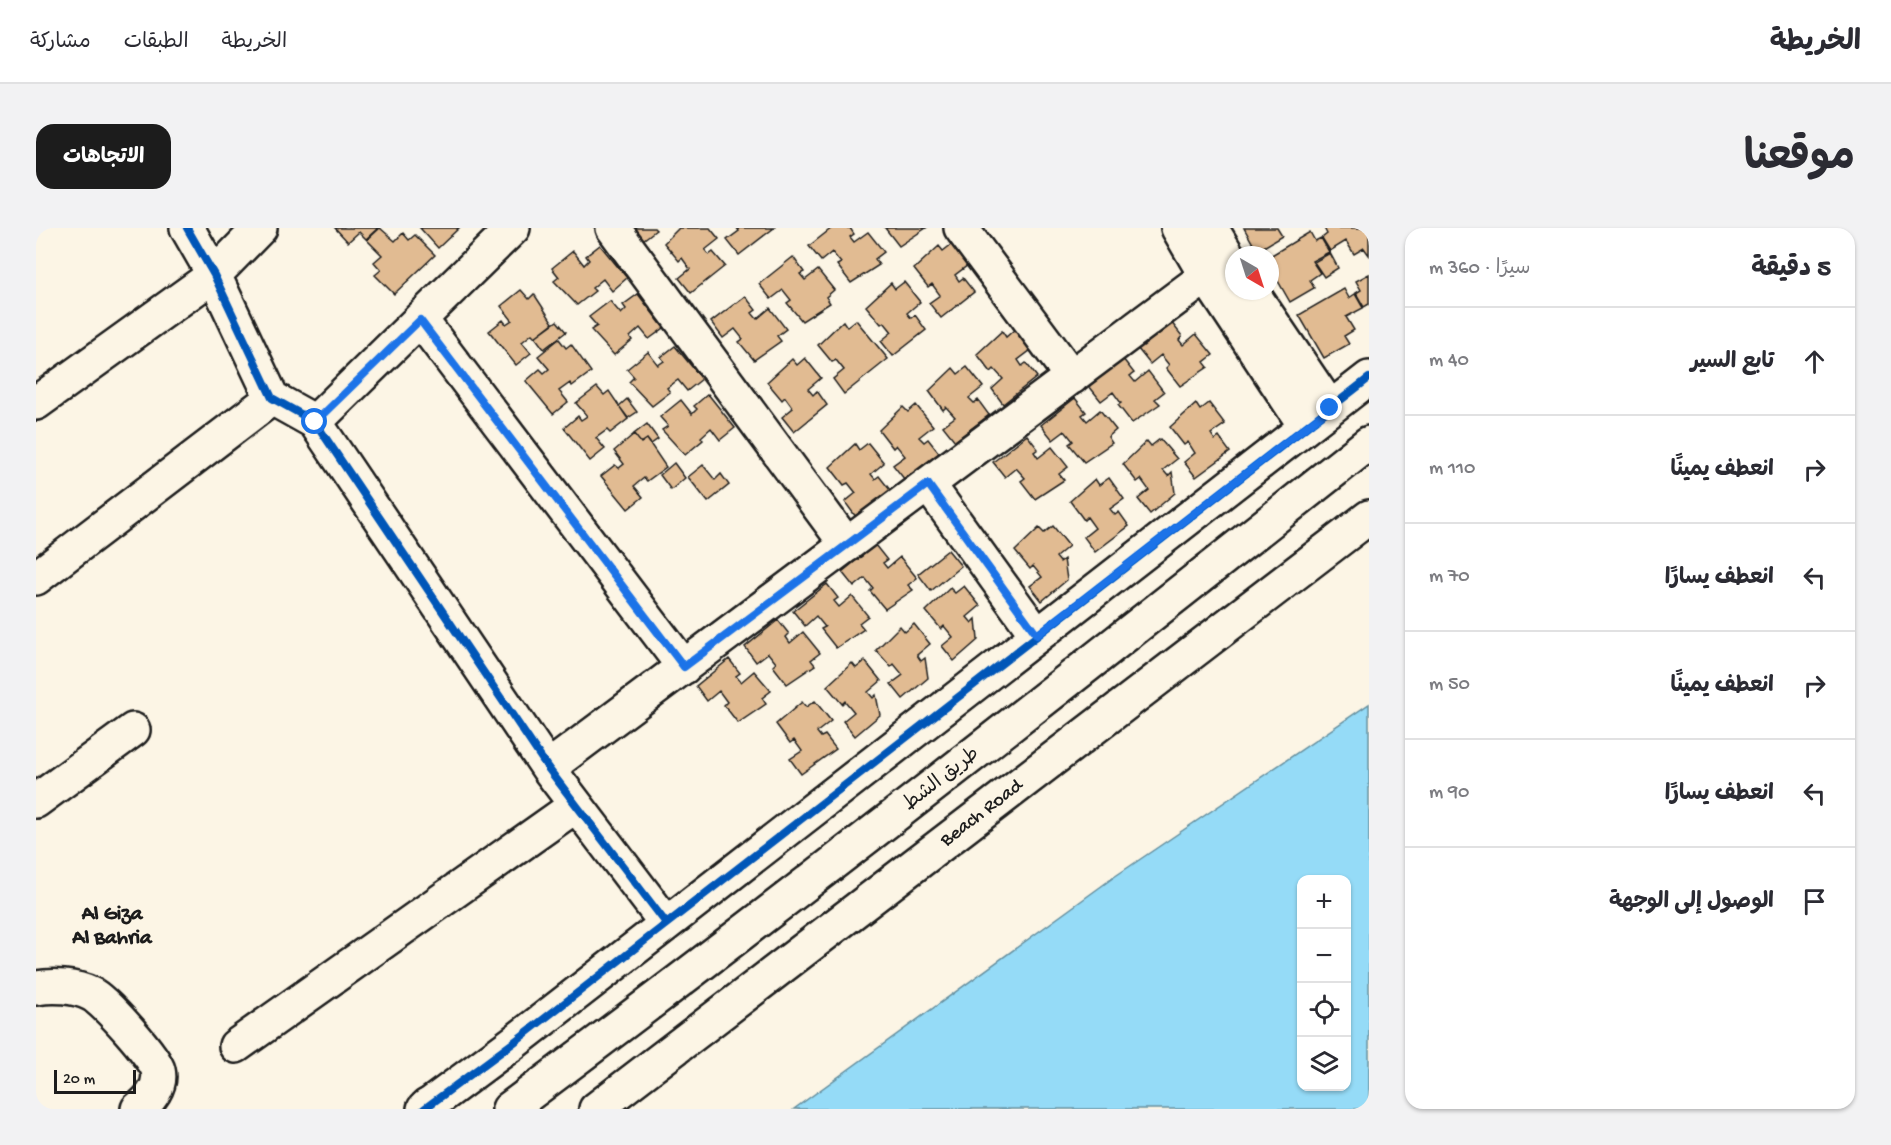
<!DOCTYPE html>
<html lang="ar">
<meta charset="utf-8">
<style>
:root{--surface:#fff;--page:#f2f2f3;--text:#2b2b33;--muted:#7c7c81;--line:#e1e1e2;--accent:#1c1c1c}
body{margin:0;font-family:"Gochi Hand","Playpen Sans Arabic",sans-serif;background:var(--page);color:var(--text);direction:rtl}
.controls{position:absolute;right:18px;bottom:18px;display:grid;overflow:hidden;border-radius:12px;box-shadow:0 2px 4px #0004}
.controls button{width:54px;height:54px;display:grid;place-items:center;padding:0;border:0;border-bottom:2px solid var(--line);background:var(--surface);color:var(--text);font:30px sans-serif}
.compass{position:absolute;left:1189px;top:18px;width:54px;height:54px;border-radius:50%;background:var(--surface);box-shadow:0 2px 4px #0004;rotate:141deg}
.scale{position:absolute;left:18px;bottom:15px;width:82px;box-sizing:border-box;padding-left:6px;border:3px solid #1c1c1c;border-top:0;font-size:16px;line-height:21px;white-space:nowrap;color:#1c1c1c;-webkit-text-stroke:4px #fcf5e5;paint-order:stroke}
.stop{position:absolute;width:18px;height:18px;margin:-14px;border:4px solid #1a73e8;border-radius:50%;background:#fff}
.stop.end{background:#1a73e8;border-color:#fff;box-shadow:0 2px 6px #0008}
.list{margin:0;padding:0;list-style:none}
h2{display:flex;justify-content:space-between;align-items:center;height:78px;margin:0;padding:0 24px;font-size:26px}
h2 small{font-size:20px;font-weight:400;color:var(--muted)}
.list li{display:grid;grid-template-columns:39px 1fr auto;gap:18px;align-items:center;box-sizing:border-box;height:108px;padding:0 24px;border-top:2px solid var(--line)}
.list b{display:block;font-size:22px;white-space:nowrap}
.list em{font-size:20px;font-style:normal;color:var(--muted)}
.icon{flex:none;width:33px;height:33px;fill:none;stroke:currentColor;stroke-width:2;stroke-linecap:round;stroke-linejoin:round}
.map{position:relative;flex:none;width:1333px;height:881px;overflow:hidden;direction:ltr;border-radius:18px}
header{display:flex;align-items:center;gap:36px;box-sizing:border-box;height:84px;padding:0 30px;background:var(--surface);border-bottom:2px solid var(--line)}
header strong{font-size:28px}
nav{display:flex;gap:33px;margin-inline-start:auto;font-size:21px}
.intro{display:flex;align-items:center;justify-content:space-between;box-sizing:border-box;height:144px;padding:0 36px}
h1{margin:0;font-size:42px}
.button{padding:15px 27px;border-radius:18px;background:var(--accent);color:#fff;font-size:21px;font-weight:700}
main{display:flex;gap:36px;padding:0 36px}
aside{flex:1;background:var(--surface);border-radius:18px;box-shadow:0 2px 4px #0004}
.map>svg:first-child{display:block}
</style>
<header>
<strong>الخريطة</strong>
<nav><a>الخريطة</a><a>الطبقات</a><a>مشاركة</a></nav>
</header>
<div class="intro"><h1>موقعنا</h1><a class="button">الاتجاهات</a></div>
<main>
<aside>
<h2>5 دقيقة<small>سيرًا · 360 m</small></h2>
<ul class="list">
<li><svg class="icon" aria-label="ahead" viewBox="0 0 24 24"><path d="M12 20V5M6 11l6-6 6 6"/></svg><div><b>تابع السير</b></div><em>40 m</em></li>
<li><svg class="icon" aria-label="right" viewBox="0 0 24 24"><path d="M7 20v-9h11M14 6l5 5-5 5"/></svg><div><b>انعطف يمينًا</b></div><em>110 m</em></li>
<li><svg class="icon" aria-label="left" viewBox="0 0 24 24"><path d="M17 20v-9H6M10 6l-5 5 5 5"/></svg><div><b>انعطف يسارًا</b></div><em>70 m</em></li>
<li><svg class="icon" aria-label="right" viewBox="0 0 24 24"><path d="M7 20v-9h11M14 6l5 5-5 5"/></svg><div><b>انعطف يمينًا</b></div><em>50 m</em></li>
<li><svg class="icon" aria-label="left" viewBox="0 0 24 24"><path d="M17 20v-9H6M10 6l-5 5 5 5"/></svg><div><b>انعطف يسارًا</b></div><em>90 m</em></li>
<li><svg class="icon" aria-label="arrive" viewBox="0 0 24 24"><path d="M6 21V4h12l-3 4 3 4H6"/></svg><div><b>الوصول إلى الوجهة</b></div></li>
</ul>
</aside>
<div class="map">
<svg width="1333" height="881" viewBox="0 0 1333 881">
<rect width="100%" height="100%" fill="#fcf5e5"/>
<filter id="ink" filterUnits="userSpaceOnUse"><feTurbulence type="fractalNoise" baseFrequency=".0167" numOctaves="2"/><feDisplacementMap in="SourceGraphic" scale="12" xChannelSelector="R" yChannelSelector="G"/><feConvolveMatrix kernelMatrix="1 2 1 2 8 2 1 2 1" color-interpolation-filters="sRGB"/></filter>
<g filter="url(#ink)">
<path fill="#95dbf7" stroke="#658f9f" stroke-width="1.5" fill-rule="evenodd" d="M1333 476V881H758L1078 649ZM1266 652H1310V858H1266Z"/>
<path fill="#e1bb92" stroke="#1c1c1c" stroke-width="1.5" d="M299 0H342L330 11 323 4 312 14Z
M344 0 359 13 367 5 373 12 379 7 399 27 358 66 339 47 345 42 338 34 346 27 331 12Z
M384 0H423L402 20Z
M592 0H618L620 2 603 15Z
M643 0H674L683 11 669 22 673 27 677 24 689 38 655 65 643 50 654 41 646 30 643 33 628 15Z
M701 0H738L703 27 691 12 703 3Z
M796 0H814L818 6 814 9 818 14 832 4 848 24 839 31 843 37 815 55 801 37 805 35 796 24 785 33 773 18Z
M849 0H890L863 18Z
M1208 0H1241L1246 8 1221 23Z
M1288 0H1333V27L1328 20 1318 26 1310 13 1294 23 1286 10 1291 6Z
M1274 4 1279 13 1285 10 1293 24 1276 33 1284 45 1274 52 1278 60 1254 74 1234 39V28Z
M916 16 932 37 919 47 923 53 927 50 938 64 905 90 893 75 904 67 896 56 892 59 878 41 903 18 907 23Z
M564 17 591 50 576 63 567 51 556 60 559 63 541 77 518 53 523 49 516 40 537 23 548 37 553 32 550 28Z
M1294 25 1302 40 1288 49 1278 34Z
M757 29 768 44 764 46 769 52 782 42 798 62 790 69 794 75 766 93 751 75 755 72 747 62 735 71 723 56Z
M1333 46V76L1328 79 1320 65 1325 62 1320 53Z
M868 54 884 74 871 85 875 90 879 87 890 102 857 128 845 113 856 104 848 94 845 96 830 78 855 55 859 61Z
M1308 61 1313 70 1319 66 1327 80 1310 89 1318 102 1308 108 1313 116 1288 130 1263 87Z
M485 62 493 71 498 66 517 95 499 109 496 106 486 114 495 125 480 137 453 103 467 92 470 96 476 92 465 78Z
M602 66 628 100 613 111 604 100 594 109 596 112 578 127 555 102 561 98 553 89 574 73 585 86 590 81 587 77Z
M709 68 720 82 716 85 721 91 734 80 750 101 741 108 745 113 718 132 703 114 707 111 699 101 687 110 675 94Z
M820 92 852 131 808 166 797 151 808 142 800 132 796 134 782 117 807 93 811 99Z
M521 93 530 104 508 121 499 109Z
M1135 94 1146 108 1143 112 1147 117 1160 106 1177 127 1168 134 1172 139 1144 158 1130 140 1133 137 1125 127 1114 136 1102 121Z
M979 101 995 122 982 132 986 138 990 135 1001 149 967 176 956 161 967 151 958 141 955 144 941 126 966 103 970 109Z
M523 111 530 120 535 116 555 144 536 158 534 155 523 163 532 174 517 186 490 153 504 141 508 145 513 141 502 128Z
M639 118 666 151 651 163 642 152 631 160 634 164 616 178 593 154 598 149 591 141 612 124 622 137 628 133 625 129Z
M769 130 785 150 772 161 777 167 781 163 791 177 758 204 746 189 757 180 749 169 746 172 731 154 756 131 761 137Z
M1087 131 1098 145 1094 148 1099 154 1112 143 1128 164 1119 171 1124 176 1096 195 1082 177 1085 175 1077 164 1065 173 1053 158Z
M931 139 947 159 933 170 938 175 942 172 953 187 919 213 907 198 919 189 910 179 907 182 893 163 917 140 922 146Z
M561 159 568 167 573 163 592 191 574 205 571 202 560 210 569 221 554 233 528 200 542 188 545 192 551 188 540 175Z
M672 166 699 200 684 212 675 200 665 209 667 212 649 227 626 202 632 198 624 189 645 172 656 186 661 181 658 178Z
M1039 170 1050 184 1046 187 1051 193 1064 182 1080 202 1072 209 1076 215 1048 234 1033 216 1037 213 1029 203 1017 212 1005 197Z
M591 171 601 184 592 190 583 178Z
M1173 175 1189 196 1175 206 1179 212 1183 209 1194 224 1160 249 1148 234 1159 225 1152 214 1148 217 1134 199 1160 176 1164 182Z
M880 177 897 198 883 209 888 214 892 211 903 225 869 252 857 237 869 228 860 217 857 220 843 202 867 179 872 184Z
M611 196 622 211 615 216 611 211 605 215 598 206Z
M598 206 605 215 611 211 630 239 611 253 608 250 598 258 607 269 592 281 565 248 579 237 583 240 588 236 578 223Z
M991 207 1002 221 998 224 1002 230 1016 219 1032 239 1023 246 1028 252 999 271 985 253 989 250 980 240 969 249 957 234Z
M1124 211 1141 231 1127 242 1132 248 1136 244 1139 265 1114 286 1102 271 1113 262 1105 251 1101 254 1087 236 1111 213 1115 218Z
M832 215 848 235 835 246 839 251 843 248 854 262 820 289 809 274 820 265 812 255 808 257 794 239 819 216 823 222Z
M638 235 649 250 635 262 624 247Z
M667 237 679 252 685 246 693 257 672 274 652 249Z
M1073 250 1088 271 1074 281 1079 287 1083 284 1093 298 1059 324 1048 309 1059 300 1051 289 1048 292 1034 273 1059 251 1063 257Z
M1017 298 1033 318 1020 329 1024 334 1028 331 1031 352 1006 373 994 358 1006 349 997 338 994 341 979 323 1003 300 1008 305Z
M839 317 851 332 847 335 851 340 864 329 881 350 872 357 877 362 849 381 834 363 837 360 829 350 818 359 806 344Z
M912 322 925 338 895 363 882 346Z
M791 356 802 370 798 373 803 379 816 368 832 388 823 395 828 401 800 420 785 401 789 399 780 388 769 398 757 383Z
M928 358 944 378 931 389 936 395 940 391 942 412 918 433 906 418 917 409 908 398 905 401 890 383 914 360 919 365Z
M742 392 753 406 750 409 754 415 767 404 784 425 775 432 779 437 751 456 737 438 740 435 732 425 720 434 709 419Z
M878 396 894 416 881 427 885 433 889 430 892 450 867 471 855 456 867 447 858 436 855 439 840 422 864 398 869 404Z
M693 431 704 445 700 448 705 454 718 443 735 463 726 470 730 476 702 495 688 477 691 474 683 463 671 473 660 458Z
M829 433 845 453 832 464 837 470 840 467 844 487 819 508 807 493 818 484 809 473 806 476 791 458 816 435 820 440Z
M779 473 795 493 781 504 785 509 789 507 800 521 765 546 754 531 766 523 758 512 754 515 740 496 766 474 770 479Z"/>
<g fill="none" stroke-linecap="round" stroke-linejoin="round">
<defs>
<path id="minor" d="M151 0 178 47 236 170 279 194 512 540 630 695
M577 0 811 317
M925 0 1036 149
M1142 0 1170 48 1270 199
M1175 0 1198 38
M1215 63 1294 180
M384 91 648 439
M0 175 178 47 224 0
M279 194 477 0
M892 256 1001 407
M0 350 236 170
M512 540 1193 31
M0 573 97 502
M0 760C17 757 39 758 55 766 68 772 119 829 122 842 126 858 114 872 102 881
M200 818 539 578
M388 881 477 815 1333 150"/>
<g id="major">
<path d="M390 881 391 878"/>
<path d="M473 881C764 664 1049 440 1333 215"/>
<path id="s1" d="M560 881 1333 289"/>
</g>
</defs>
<use href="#minor" stroke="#1c1c1c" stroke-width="38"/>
<use href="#major" stroke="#1c1c1c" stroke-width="38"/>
<use href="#minor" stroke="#fcf5e5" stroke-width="33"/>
<use href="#major" stroke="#fcf5e5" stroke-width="33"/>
<defs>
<path id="cycleway" d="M151 0 178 47 236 170 279 194 512 540 630 695
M388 881 477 815 1333 150"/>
</defs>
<use href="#cycleway" stroke="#fcf5e5" stroke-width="11"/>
<use href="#cycleway" stroke="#0057b8" stroke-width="8"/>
</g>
</g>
<g fill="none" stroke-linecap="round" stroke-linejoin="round" filter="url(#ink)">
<path stroke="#1a73e8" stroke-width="8" d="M279 194 384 92 648 439 892 256 1001 407 1294 180"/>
</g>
<g text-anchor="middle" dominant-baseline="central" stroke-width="4.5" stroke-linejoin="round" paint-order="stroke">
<g font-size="20" fill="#1c1c1c" stroke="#fcf5e5">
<text transform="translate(906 552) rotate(-38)">طريق الشط</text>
<text stroke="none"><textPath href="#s1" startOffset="486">Beach Road</textPath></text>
</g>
<g font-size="21" font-weight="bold" fill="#1c1c1c" stroke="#fcf5e5">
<text x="76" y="687">Al Giza<tspan x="76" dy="24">Al Bahria</tspan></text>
</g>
</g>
</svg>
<div class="controls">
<button>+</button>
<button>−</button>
<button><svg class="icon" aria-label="locate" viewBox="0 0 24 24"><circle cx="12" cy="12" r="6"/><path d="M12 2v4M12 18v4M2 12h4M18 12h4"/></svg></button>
<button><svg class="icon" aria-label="layers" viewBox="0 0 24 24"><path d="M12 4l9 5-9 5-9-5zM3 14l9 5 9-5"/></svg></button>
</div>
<svg class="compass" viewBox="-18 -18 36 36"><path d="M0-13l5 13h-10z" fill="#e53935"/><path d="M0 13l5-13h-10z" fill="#7c7c81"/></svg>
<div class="scale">20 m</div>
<div class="stop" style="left:279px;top:194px"></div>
<div class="stop end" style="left:1294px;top:180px"></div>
</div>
</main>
